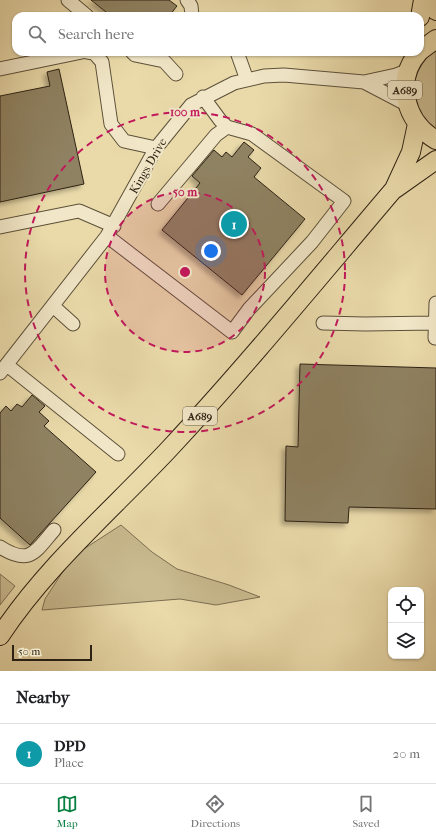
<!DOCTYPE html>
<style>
:root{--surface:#fff;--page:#f2f2f2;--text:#202124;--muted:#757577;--line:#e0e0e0;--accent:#0b8043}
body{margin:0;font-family:"IM FELL French Canon",serif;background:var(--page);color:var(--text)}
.controls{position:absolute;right:12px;bottom:12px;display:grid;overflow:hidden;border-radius:8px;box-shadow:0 1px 3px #0004}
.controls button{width:36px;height:36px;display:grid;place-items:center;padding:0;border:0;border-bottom:1px solid var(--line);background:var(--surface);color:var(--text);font:20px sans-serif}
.scale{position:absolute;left:12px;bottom:10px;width:80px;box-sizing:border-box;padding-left:4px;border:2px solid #2d2213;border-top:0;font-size:11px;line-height:14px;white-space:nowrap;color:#2d2213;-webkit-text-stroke:3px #f1e7c8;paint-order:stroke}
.you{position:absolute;left:211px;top:251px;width:14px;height:14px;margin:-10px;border:3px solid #fff;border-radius:50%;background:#1a73e8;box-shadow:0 0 0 6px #1a73e833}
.badge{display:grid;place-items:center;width:26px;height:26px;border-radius:50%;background:var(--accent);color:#fff;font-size:13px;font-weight:700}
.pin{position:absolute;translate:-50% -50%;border:2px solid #fff;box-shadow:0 1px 4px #0006}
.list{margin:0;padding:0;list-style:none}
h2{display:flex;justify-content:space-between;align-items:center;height:52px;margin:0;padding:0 16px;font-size:17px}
h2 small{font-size:13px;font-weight:400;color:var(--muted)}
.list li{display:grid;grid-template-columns:26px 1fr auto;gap:12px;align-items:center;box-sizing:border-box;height:60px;padding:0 16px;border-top:1px solid var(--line)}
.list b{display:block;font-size:15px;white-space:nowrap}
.list p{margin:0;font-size:13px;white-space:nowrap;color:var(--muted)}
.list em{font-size:13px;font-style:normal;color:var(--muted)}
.icon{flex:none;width:22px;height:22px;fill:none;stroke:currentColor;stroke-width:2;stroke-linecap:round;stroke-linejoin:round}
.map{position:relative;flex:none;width:436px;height:671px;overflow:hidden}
.search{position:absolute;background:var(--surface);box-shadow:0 1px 3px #0004;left:12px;right:12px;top:12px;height:44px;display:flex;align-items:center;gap:10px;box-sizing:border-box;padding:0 14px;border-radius:12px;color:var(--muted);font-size:15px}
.sheet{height:112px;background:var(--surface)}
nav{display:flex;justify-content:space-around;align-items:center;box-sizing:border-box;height:56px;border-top:1px solid var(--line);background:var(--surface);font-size:11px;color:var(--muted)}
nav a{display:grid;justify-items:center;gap:2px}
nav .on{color:var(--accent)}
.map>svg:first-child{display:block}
</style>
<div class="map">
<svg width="436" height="671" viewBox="0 0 436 671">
<defs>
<filter id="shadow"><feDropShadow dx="-3.5" dy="3.5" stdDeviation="2" flood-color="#0004"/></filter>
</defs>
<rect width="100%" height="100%" fill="#eadaaa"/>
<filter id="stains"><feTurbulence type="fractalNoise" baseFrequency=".005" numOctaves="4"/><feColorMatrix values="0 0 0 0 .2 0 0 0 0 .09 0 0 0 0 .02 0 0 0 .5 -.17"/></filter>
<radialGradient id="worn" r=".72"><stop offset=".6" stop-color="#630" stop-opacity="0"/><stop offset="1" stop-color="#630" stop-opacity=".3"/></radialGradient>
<path fill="#cabb90" stroke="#7c6e52" d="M436 49V130C406 106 407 73 436 49Z
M121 525 152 552 177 569 229 585 260 597 216 605 180 599 42 610 45 599 73 556Z
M0 574 15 586 0 605Z"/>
<path fill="#8f8262" stroke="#2d2213" filter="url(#shadow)" d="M91 0H169L177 6 169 16H111Z
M59 69 84 184 0 202V96L50 86 47 72Z
M244 142 254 150 248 157 261 168 254 177 305 219 242 295 162 230 200 183 192 176 214 150 222 157 226 152 232 157Z
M300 364 436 368V509L349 507 348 523 285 521 286 446 298 447Z
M32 395 45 406 39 412 49 421 44 426 96 472 30 545 0 518V413L6 406 11 411 17 404 22 407Z"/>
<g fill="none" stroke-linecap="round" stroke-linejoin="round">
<defs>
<path id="minor" d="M68 0 87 16
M187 0 191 6 192 16
M87 52 94 53 102 62 111 124 124 141 156 148
M132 52 135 55 164 61 176 74
M237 52 247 80
M0 69 82 52
M364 82 408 105
M158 204 216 135 227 127
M0 227 79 211 114 226
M107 236 232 332 249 309 312 242 344 201 252 134 227 127 220 120 203 97
M436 303 435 338H436
M53 306 73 324
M323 323 365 324 435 323
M7 365 118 454
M0 373 107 236 156 148 191 105 234 83 264 76 284 75 364 82 396 75 409 70
M0 547C30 566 35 552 54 530"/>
<path id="highway" d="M429 0 436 11
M420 17 423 0
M420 51 436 39
M419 52C394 80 405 122 436 140
M395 189 436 160
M0 636C46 566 113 509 170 448 248 364 320 276 394 189L411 152 417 124"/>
</defs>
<use href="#minor" stroke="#5c5039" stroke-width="15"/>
<use href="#highway" stroke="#2d2213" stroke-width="20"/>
<use href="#minor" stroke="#f1e7c8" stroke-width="13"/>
<use href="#highway" stroke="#eadaaa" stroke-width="18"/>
</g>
<circle cx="185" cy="272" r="80" fill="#c2185b" fill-opacity=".12"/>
<g fill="none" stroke="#c2185b" stroke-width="2" stroke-dasharray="7 5">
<circle cx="185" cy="272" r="80"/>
<circle cx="185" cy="272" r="160"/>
</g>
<g text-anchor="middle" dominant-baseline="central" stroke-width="4" stroke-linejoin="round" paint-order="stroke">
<g fill="#f1e7c8" stroke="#685d49" stroke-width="1">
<rect x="388" y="81" width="34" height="18" rx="3"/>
<rect x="183" y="407" width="34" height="18" rx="3"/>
</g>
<g font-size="11" font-weight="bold" fill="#2d2213">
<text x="405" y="90">A689</text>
<text x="200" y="416">A689</text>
</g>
<g font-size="12" fill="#2d2213" stroke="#f1e7c8">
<text transform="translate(148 166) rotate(-60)">Kings Drive</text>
</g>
</g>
<circle cx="185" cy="272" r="6" fill="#c2185b" stroke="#f1e7c8" stroke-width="2"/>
<g font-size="12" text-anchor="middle" font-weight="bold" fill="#c2185b" stroke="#f1e7c8" stroke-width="4" stroke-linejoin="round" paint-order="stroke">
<text x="185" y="116">100 m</text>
<text x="185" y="196">50 m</text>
</g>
<rect width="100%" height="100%" filter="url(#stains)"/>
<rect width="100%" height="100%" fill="url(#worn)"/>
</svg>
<div class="controls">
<button><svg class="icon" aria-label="locate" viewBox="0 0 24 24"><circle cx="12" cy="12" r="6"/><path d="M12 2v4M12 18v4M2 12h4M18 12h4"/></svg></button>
<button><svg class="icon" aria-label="layers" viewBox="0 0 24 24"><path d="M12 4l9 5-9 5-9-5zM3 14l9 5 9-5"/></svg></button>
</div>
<div class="scale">50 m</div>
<div class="you"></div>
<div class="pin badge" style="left:234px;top:224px;background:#0f9aa8">1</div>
<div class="search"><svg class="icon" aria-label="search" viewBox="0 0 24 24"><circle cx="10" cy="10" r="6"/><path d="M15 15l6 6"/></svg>Search here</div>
</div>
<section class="sheet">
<h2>Nearby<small></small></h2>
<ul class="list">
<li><span class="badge" style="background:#0f9aa8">1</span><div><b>DPD</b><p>Place</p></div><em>20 m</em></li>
</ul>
</section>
<nav>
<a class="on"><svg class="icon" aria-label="map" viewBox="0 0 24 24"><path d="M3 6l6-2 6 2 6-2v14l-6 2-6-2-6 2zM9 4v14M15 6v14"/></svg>Map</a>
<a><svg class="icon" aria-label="directions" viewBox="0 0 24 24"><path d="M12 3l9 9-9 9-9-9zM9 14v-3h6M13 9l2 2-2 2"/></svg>Directions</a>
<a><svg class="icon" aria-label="saved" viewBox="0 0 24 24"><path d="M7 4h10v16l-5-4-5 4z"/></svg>Saved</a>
</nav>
